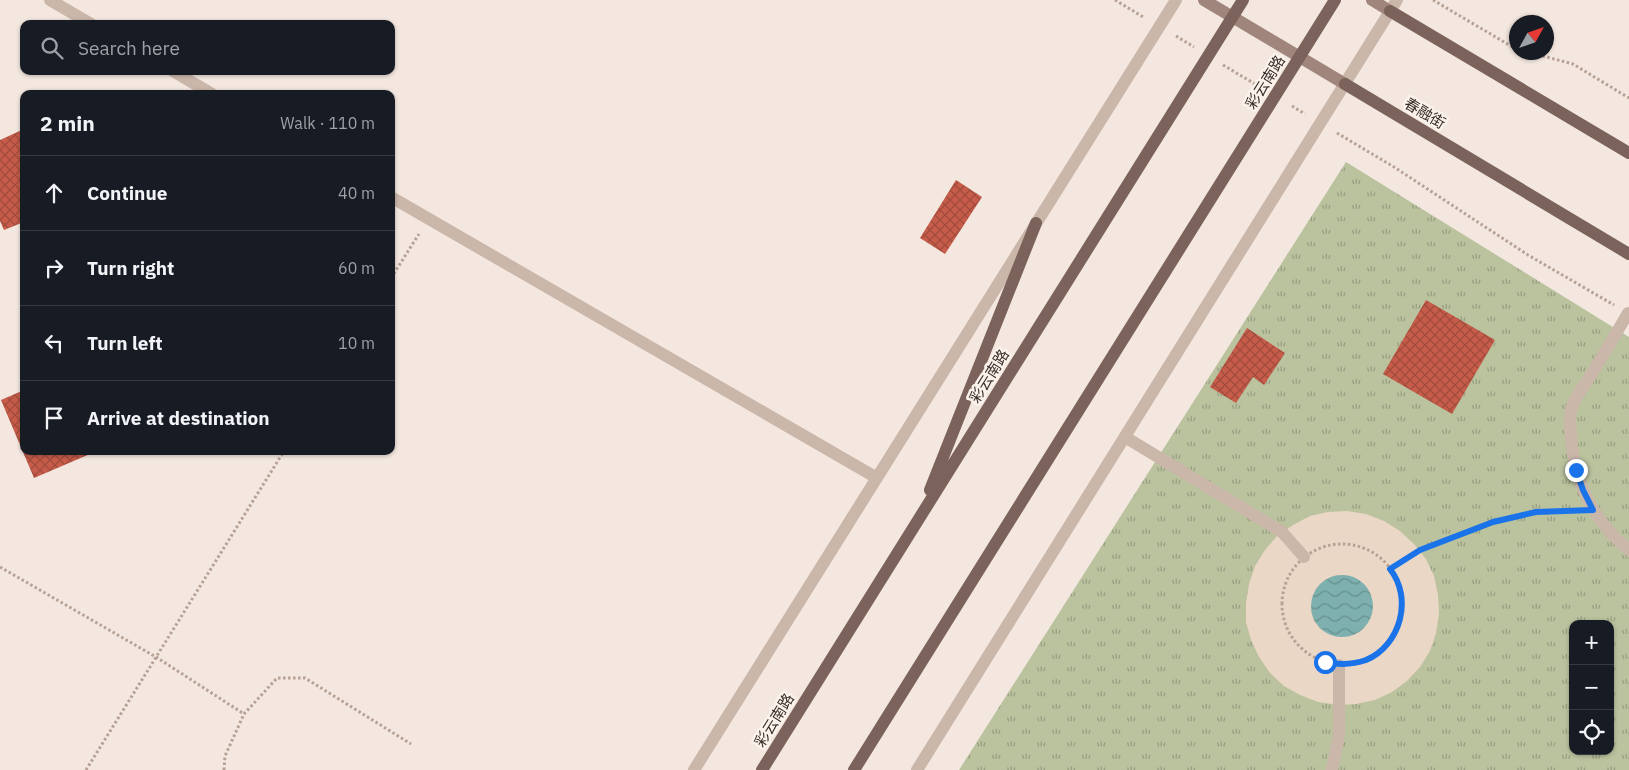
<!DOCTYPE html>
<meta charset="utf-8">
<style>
:root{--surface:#171b24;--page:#242831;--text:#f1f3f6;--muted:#9ea1a6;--line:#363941}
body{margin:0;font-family:"IBM Plex Sans","Noto Sans SC",sans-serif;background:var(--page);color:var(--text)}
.controls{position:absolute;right:15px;bottom:15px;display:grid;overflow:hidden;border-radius:10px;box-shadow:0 1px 4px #0004}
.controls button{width:45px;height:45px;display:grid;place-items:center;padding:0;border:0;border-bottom:1px solid var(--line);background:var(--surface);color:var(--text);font:25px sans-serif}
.compass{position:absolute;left:1509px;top:15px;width:45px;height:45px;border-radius:50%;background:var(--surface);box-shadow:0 1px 4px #0004;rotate:50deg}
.stop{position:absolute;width:15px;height:15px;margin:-11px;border:4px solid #1a73e8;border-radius:50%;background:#fff}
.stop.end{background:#1a73e8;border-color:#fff;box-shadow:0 1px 5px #0008}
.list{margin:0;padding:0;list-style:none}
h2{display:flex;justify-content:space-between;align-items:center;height:65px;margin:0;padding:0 20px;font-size:21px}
h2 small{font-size:16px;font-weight:400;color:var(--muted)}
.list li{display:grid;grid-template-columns:32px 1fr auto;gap:15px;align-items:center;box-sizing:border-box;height:75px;padding:0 20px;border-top:1px solid var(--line)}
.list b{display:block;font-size:19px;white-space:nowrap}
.list em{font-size:16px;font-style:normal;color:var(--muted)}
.icon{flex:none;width:28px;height:28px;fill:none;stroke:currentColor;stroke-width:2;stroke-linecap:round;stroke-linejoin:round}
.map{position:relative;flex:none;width:1629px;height:770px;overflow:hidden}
.search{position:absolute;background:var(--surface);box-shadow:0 1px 4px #0004;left:20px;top:20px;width:375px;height:55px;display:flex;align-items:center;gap:12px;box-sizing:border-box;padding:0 18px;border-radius:10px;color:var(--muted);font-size:19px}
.panel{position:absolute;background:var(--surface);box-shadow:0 1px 4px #0004;left:20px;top:90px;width:375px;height:365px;border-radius:10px}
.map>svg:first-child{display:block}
</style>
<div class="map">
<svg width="1629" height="770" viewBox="0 0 1629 770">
<defs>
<pattern id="park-tufts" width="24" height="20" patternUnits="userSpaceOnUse" patternTransform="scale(1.25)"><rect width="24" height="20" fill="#bac29e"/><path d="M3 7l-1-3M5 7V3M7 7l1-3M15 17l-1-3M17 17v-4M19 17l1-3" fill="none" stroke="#989e81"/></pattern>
<pattern id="water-waves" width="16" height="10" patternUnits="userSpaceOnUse" patternTransform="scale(1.25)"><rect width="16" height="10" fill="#7db0ae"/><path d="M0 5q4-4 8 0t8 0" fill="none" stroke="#67908e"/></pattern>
<pattern id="building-cross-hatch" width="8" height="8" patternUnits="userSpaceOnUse" patternTransform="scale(1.25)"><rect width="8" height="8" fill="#c65c49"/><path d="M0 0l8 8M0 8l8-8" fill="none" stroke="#a24c3d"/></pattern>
</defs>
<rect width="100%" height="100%" fill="#f3e7df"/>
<path fill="url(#park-tufts)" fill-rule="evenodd" d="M1346 162 1629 337V770H959ZM1573 624H1610V751H1573Z"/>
<path fill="#ebd7c6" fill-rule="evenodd" d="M1347 511 1366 514 1384 521 1400 531 1414 544 1426 559 1434 576 1438 595 1439 614 1436 633 1430 651 1420 667 1407 681 1392 692 1375 700 1356 704 1339 705 1318 702 1300 695 1284 686 1270 673 1259 657 1251 640 1246 622V603L1249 584 1255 566 1265 550 1277 536 1293 525 1310 516 1328 512ZM1344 575 1354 577 1321 630 1314 621 1311 611 1333 576Z"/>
<path fill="url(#water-waves)" d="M1311 606a31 31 0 1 1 62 0a31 31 0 1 1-62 0Z"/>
<path fill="url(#building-cross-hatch)" d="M24 129V222L4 230 0 221V140Z
M956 180 982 197 945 254 920 238Z
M1426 300 1495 340 1452 414 1383 374Z
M1247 328 1285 353 1264 385 1253 377 1236 403 1210 387Z
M24 390V451H97L34 478 1 400Z"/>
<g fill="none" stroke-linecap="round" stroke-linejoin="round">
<path stroke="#b7a094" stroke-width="3" stroke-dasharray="2.5 2.5" stroke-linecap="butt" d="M1115 0 1145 18
M1433 0 1516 49
M1176 36 1194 47
M1528 52 1573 64 1629 98
M1223 65 1260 87
M1292 106 1305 114
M1337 133 1394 167 1528 255 1614 305
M391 278 419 234
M1282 604a60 60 0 1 1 120 0a60 60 0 1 1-120 0Z
M0 567 156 657 244 714
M1390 569 1419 550 1493 522 1536 512 1572 511
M86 770 284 451
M224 770 225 756 244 714 277 678H305L411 744"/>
<path stroke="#cbb6aa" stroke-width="12" d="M1628 313C1616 334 1603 355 1591 375 1585 385 1577 394 1573 404 1569 413 1570 426 1571 435 1573 480 1593 521 1629 550
M1125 437 1282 532 1304 557
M1332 770 1339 734V665"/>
<path stroke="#cbb6aa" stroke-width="12" d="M50 0 91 24
M173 71 212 94
M391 197 877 478
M694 770 1176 0
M917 770 1397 0"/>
<path stroke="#9f857b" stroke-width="12" d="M1204 0 1345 84
M1372 0 1390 11"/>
<path stroke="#7b635b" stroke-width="12" d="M1390 11 1629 153
M1345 84 1629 254
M930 490 1036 223
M762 770 1243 0
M854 770 1335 0"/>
</g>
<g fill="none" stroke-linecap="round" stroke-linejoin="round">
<path stroke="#1a73e8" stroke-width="6" d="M1325 662C1339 665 1352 665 1366 660 1401 645 1413 598 1390 569L1420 550 1493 522 1536 512 1593 510 1583 490 1576 470"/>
</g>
<g text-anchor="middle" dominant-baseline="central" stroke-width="5" stroke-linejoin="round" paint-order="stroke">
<g font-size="15" fill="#392d2a" stroke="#faf2eb">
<text transform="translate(1265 82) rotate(-58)">彩云南路</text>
<text transform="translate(1425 113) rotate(31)">春融街</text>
<text transform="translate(989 376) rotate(-58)">彩云南路</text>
<text transform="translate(774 720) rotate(-58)">彩云南路</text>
</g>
</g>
</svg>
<div class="controls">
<button>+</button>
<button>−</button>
<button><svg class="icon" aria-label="locate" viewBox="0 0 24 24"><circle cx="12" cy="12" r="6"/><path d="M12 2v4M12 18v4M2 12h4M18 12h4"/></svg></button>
</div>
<svg class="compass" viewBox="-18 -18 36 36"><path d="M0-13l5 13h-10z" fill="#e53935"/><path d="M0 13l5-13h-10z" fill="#9ea1a6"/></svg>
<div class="stop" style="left:1325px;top:662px"></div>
<div class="stop end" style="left:1576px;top:470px"></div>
<div class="search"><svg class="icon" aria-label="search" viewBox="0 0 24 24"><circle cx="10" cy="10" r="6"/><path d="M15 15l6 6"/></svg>Search here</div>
<section class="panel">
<h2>2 min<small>Walk · 110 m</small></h2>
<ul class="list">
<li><svg class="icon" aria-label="ahead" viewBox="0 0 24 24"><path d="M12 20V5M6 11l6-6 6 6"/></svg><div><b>Continue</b></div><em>40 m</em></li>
<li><svg class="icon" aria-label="right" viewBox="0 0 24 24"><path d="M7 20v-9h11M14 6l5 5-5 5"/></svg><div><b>Turn right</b></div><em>60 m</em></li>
<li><svg class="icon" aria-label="left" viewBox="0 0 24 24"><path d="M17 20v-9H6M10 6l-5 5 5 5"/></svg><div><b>Turn left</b></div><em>10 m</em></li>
<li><svg class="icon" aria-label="arrive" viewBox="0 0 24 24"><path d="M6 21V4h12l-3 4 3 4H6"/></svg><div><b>Arrive at destination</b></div></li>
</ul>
</section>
</div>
